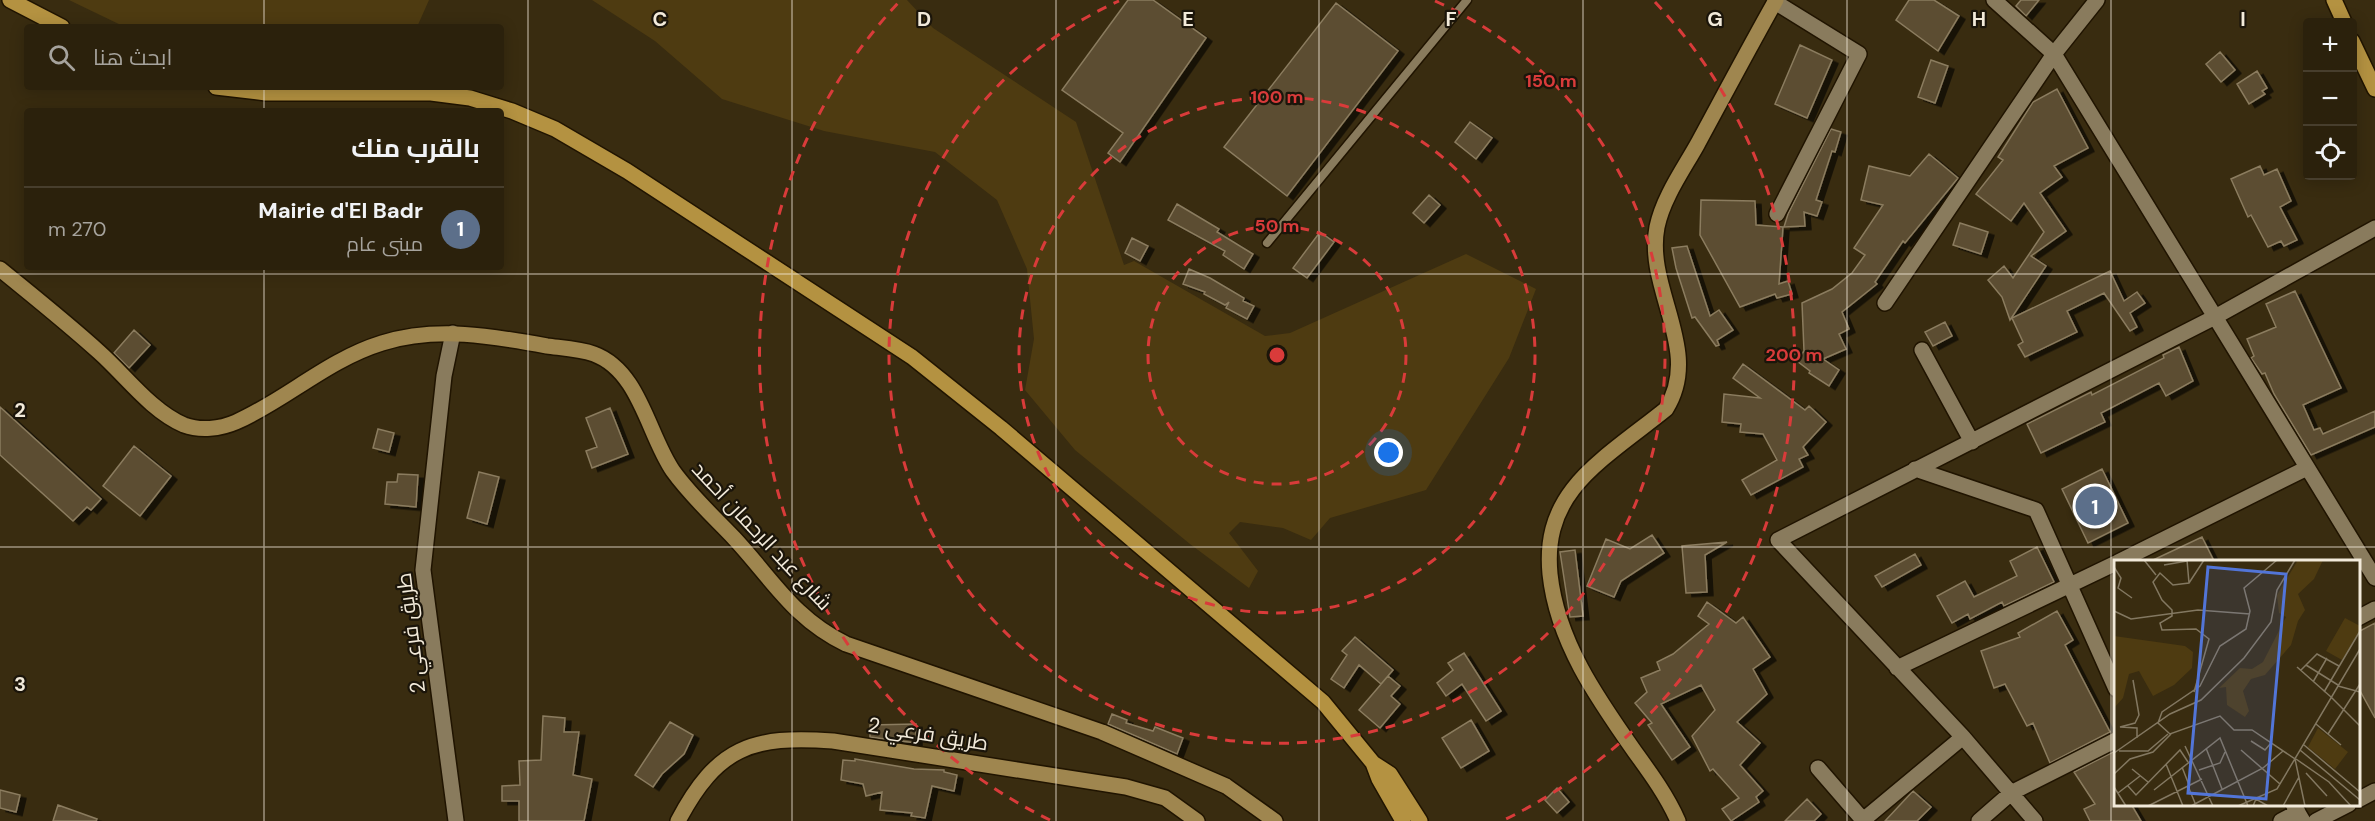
<!DOCTYPE html>
<html lang="ar">
<meta charset="utf-8">
<style>
:root{--surface:#2b210c;--page:#332915;--text:#f1f3f6;--muted:#a6a39d;--line:#473e2d;--accent:#ea580c}
body{margin:0;font-family:"DM Sans",Cairo,sans-serif;background:var(--page);color:var(--text);direction:rtl}
.controls{position:absolute;right:18px;top:18px;display:grid;overflow:hidden;border-radius:6px;box-shadow:0 3px 15px #0003}
.controls button{width:54px;height:54px;display:grid;place-items:center;padding:0;border:0;border-bottom:2px solid var(--line);background:var(--surface);color:var(--text);font:30px sans-serif}
.you{position:absolute;left:1389px;top:453px;width:21px;height:21px;margin:-15px;border:4px solid #fff;border-radius:50%;background:#1a73e8;box-shadow:0 0 0 9px #1a73e833}
.badge{display:grid;place-items:center;width:39px;height:39px;border-radius:50%;background:var(--accent);color:#fff;font-size:20px;font-weight:700}
.pin{position:absolute;translate:-50% -50%;border:3px solid #fff;box-shadow:0 2px 6px #0006}
.list{margin:0;padding:0;list-style:none}
h2{display:flex;justify-content:space-between;align-items:center;height:78px;margin:0;padding:0 24px;font-size:26px}
h2 small{font-size:20px;font-weight:400;color:var(--muted)}
.list li{display:grid;grid-template-columns:39px 1fr auto;gap:18px;align-items:center;box-sizing:border-box;height:84px;padding:0 24px;border-top:2px solid var(--line)}
.list b{display:block;font-size:22px;white-space:nowrap}
.list p{margin:0;font-size:20px;white-space:nowrap;color:var(--muted)}
.list em{font-size:20px;font-style:normal;color:var(--muted)}
.icon{flex:none;width:33px;height:33px;fill:none;stroke:currentColor;stroke-width:2;stroke-linecap:round;stroke-linejoin:round}
.map{position:relative;flex:none;width:2375px;height:821px;overflow:hidden;direction:ltr}
.search{position:absolute;background:var(--surface);box-shadow:0 3px 15px #0003;left:24px;top:24px;width:480px;height:66px;display:flex;align-items:center;gap:15px;box-sizing:border-box;padding:0 21px;border-radius:6px;color:var(--muted);font-size:22px}
.panel{position:absolute;background:var(--surface);box-shadow:0 3px 15px #0003;left:24px;top:108px;width:480px;height:162px;border-radius:6px;direction:rtl}
.map>svg:first-child{display:block}
</style>
<div class="map">
<svg width="2375" height="821" viewBox="0 0 2375 821">
<defs>
<filter id="shadow"><feDropShadow dx="6" dy="3.5" stdDeviation="0" flood-color="#0009"/></filter>
</defs>
<rect width="100%" height="100%" fill="#392c10"/>
<path fill="#4e3b11" d="M69 0H429L417 27H125Z
M592 0H907L933 28 1076 122 1124 265 1134 261 1265 336 1290 333 1466 254 1536 289 1509 358 1426 490 1330 518 1311 540 1283 528 1240 522 1229 533 1258 571 1249 588 1190 544 1075 450 1025 390 1034 339 1027 269 997 200 935 152 824 131 722 99 655 41Z"/>
<path fill="#5b4d31" stroke="#8b7c5f" stroke-width="1.5" filter="url(#shadow)" d="M1128 0H1153L1206 38 1120 162 1108 153 1123 133 1062 90Z
M1909 0H1934L1959 16 1938 51 1896 20Z
M2021 0H2039L2026 16 2016 6Z
M1336 3 1398 51 1287 196 1224 147Z
M1800 45 1832 60 1807 118 1775 104Z
M2220 52 2235 70 2221 82 2206 64Z
M1931 60 1948 66 1935 103 1918 97Z
M2257 71 2267 88 2262 91 2265 94 2249 104 2237 84Z
M2057 89 2088 148 2054 166 2062 177 2040 193 2066 231 2031 256 2046 266 2010 320 2002 297 1988 280 2004 266 2013 278 2044 232 2024 203 2011 221 1976 194 2003 160 1998 157 2033 102Z
M1470 122 1492 138 1476 159 1455 142Z
M1831 129 1841 132 1835 152 1832 151 1816 200 1822 202 1817 216 1804 212 1805 226 1784 227 1788 214Z
M1929 154 1958 178 1905 243 1903 241 1875 282 1877 284 1842 312 1849 329 1839 334 1846 349 1823 359 1839 370 1829 386 1809 373 1810 371 1797 361 1804 351 1802 303 1832 289 1852 273 1865 255 1854 248 1883 205 1861 200 1869 166 1910 176Z
M2260 166 2264 175 2277 169 2291 201 2280 207 2297 240 2284 246 2281 241 2268 247 2251 215 2248 217 2231 179Z
M1429 195 1440 205 1424 223 1413 213Z
M1701 200 1755 201 1756 225 1783 227 1779 284 1788 281 1792 294 1777 298 1775 294 1740 307 1700 235Z
M1177 204 1219 229 1217 232 1253 254 1244 269 1223 255 1225 251 1168 220Z
M1960 223 1988 232 1981 254 1953 245Z
M1320 232 1334 242 1307 278 1293 268Z
M1132 238 1148 246 1140 261 1125 253Z
M1687 246 1710 316 1719 310 1733 330 1717 340 1719 345 1716 346 1695 317 1692 318 1676 268 1672 248Z
M1189 269 1210 278 1244 298 1243 301 1254 306 1247 319 1226 308 1229 302 1225 305 1204 294 1205 292 1183 284Z
M2110 271 2124 301 2137 292 2145 303 2130 313 2137 327 2130 331 2104 293 2067 311 2077 332 2025 357 2018 345 2023 342 2012 318Z
M2295 291 2341 388 2303 405 2314 430 2320 428 2323 434 2375 411V427L2311 455 2274 394 2265 373 2262 374 2251 358 2254 356 2247 339 2276 327 2266 304Z
M1945 322 1952 336 1933 346 1925 332Z
M134 330 150 345 129 368 114 353Z
M2179 347 2193 381 2166 396 2159 383 2101 413 2105 422 2041 453 2027 424 2091 392 2092 395 2164 358 2163 355Z
M1743 364 1805 410 1809 406 1826 422 1803 447 1808 455 1799 459 1803 467 1751 495 1742 480 1777 460 1763 434 1740 432 1741 424 1722 422 1724 394 1760 398 1733 378Z
M0 407 101 499 91 510 87 507 73 521 0 455Z
M610 408 628 454 592 468 586 451 597 447 586 418Z
M378 429 394 433 389 452 373 448Z
M134 446 171 476 140 516 103 486Z
M2102 469 2128 523 2088 543 2062 489Z
M479 472 499 477 487 524 467 518Z
M398 474 418 475 416 507 385 504 387 482H397Z
M1652 535 1664 553 1621 581 1614 597 1587 586 1606 539 1630 549Z
M2202 537 2214 561H2151Z
M1727 542 1705 555 1707 592 1686 593 1682 546Z
M2037 547 2054 582 2004 606 2002 602 1970 619 1968 614 1952 623 1937 596 1965 581 1974 597 2017 576 2010 561Z
M1575 550 1583 616 1570 617 1560 552Z
M1915 554 1921 565 1882 587 1875 576Z
M1707 602 1736 623 1743 617 1770 657 1753 669 1767 694 1737 722 1760 743 1740 765 1763 791 1756 797 1759 802 1731 821 1722 809 1739 798 1713 769 1710 771 1692 736 1715 710 1701 685 1661 704 1690 747 1672 760 1648 725 1652 723 1635 703 1647 692 1641 678 1660 670 1657 662 1673 654 1709 624 1698 616Z
M2057 611 2073 640 2065 645 2110 732 2050 763 2033 723 2027 726 2005 684 1994 688 1981 651 2020 637 2018 633Z
M2375 623V718L2358 687V632Z
M1355 637 1393 670 1381 684 1359 665 1344 688 1331 679 1347 655 1342 651Z
M1464 653 1501 711 1486 721 1462 684 1446 696 1437 683 1453 670 1448 663Z
M1388 676 1400 686 1391 696 1400 704 1380 728 1359 710Z
M1112 714 1127 720 1126 723 1153 731 1155 727 1183 738 1177 754 1108 724Z
M543 716 565 718 564 732H579L573 775 592 779 584 821H519V801H502V786L520 785 519 761 541 760Z
M1471 720 1489 751 1461 768 1442 738Z
M670 722 693 735 684 754 662 774 653 787 635 775Z
M916 724V743L870 737V725Z
M2115 751V804H2131L2141 821H2090L2084 809 2095 804 2074 772Z
M855 759 914 769 944 770V772L957 775 954 791 932 786 925 818 911 816 912 813 880 810 882 792 866 796 863 784 841 780 843 760 855 761Z
M1557 788 1569 802 1557 813 1545 800Z
M0 790 20 795 16 812 0 808Z
M1913 791 1931 807 1917 821H1885Z
M1807 799 1821 814 1814 821H1785Z
M58 805 97 819 96 821H53Z"/>
<g fill="none" stroke-linecap="round" stroke-linejoin="round">
<defs>
<path id="lane" d="M1267 243 1467 0"/>
<path id="street" d="M1994 0 2054 54 2375 578
M1775 2 1859 54 1777 214
M1885 303 2054 54 2097 0
M453 333 444 376 423 570 456 821
M1922 350 1972 442
M1915 469 2036 510 2116 689
M2118 562 2307 468
M2358 618 2375 609
M1897 668 2116 563
M1818 768 1863 820
M2358 800 2375 791
M2293 804 2303 821
M1862 821 1963 737
M1979 821 2011 793 2116 740
M2035 821 1963 737 1778 540 2215 317 2375 228
M2281 821 2298 812
M2316 821 2349 804"/>
<path id="secondary" d="M0 269C33 296 67 323 99 352 125 375 151 411 184 425 200 431 220 429 236 422 286 400 327 360 382 343 437 326 492 336 547 346 562 348 580 349 594 354 640 371 648 435 673 471 691 496 713 516 734 538 773 580 793 618 846 644L1102 732 1226 786 1275 821
M678 821C717 747 752 735 833 741L1126 787 1165 798 1197 821
M1678 821C1667 796 1651 774 1635 752 1597 698 1557 641 1550 574 1547 542 1553 515 1573 489 1594 461 1638 432 1666 409 1703 350 1645 290 1657 227 1663 198 1683 170 1697 145 1723 97 1749 48 1776 0"/>
<path id="primary" d="M10 0 62 27
M2334 0 2344 22
M2352 41 2375 89
M216 87 266 93H431L470 98 512 111 555 129 627 171 912 357 1001 428 1323 702 1373 763 1379 779 1403 821
M1373 763 1390 774 1420 821"/>
</defs>
<use href="#lane" stroke="#201400" stroke-width="11"/>
<use href="#street" stroke="#201400" stroke-width="18"/>
<use href="#secondary" stroke="#201400" stroke-width="18"/>
<use href="#primary" stroke="#201400" stroke-width="18"/>
<use href="#lane" stroke="#897b5d" stroke-width="8"/>
<use href="#street" stroke="#897b5d" stroke-width="15"/>
<use href="#secondary" stroke="#9f864f" stroke-width="15"/>
<use href="#primary" stroke="#b49241" stroke-width="15"/>
</g>
<path fill="none" stroke="#f2eada" stroke-width="1.5" stroke-opacity="0.55" d="M264 0V27M528 0V821M792 0V821M1056 0V821M1319 0V821M1583 0V821M1847 0V821M2111 0V821M264 87V111M264 267V821M0 274H2375M0 547H2375"/>
<g fill="none" stroke="#d93b3a" stroke-width="3" stroke-dasharray="10 8">
<circle cx="1277" cy="355" r="129"/>
<circle cx="1277" cy="355" r="258"/>
<path d="M1435 1A388 388 0 1 1 1119 1"/>
<path d="M1050 820A517 517 0 0 1 899 2M1655 2A517 517 0 0 1 1504 820"/>
</g>
<g text-anchor="middle" dominant-baseline="central" stroke-width="4.5" stroke-linejoin="round" paint-order="stroke">
<g font-size="21" fill="#f2eada" stroke="#1b150a">
<text transform="translate(762 536) rotate(47)">شارع عبد الرحمان أحمد</text>
<text transform="translate(411 633) rotate(-97)">طريق فرعي 2</text>
<text transform="translate(928 734) rotate(9)">طريق فرعي 2</text>
</g>
</g>
<g transform="translate(2114 560)">
<rect width="246" height="246" fill="#392c10"/>
<path d="M184 0H209L200 19 184 34 191 50 184 61 177 85 151 115 137 119 129 131 135 151 131 157 113 145 112 127 105 128 126 108 138 109 149 102 172 57 165 53 163 35ZM231 58 246 66V70L228 100 212 91ZM0 76 71 86 79 92 78 108 60 125 39 136 25 111 15 114 9 138 0 148ZM204 168 234 192 221 209 194 187Z" fill="#4e3b11"/>
<path fill="none" stroke="#837861" stroke-width="1.5" d="M30 0 42 15M73 0 75 23M163 0 130 28 136 51 132 69 106 86 86 126 48 152 44 163 56 174 106 156 120 170H138L181 199 191 246M50 5 73 1M0 7 7 18 4 28 18 38M0 51 17 59 84 50 136 54M192 105 224 125M183 107 217 137M187 110 203 94 225 106M19 120 25 155 21 163 6 167 23 168V178M199 122 213 98M224 126 246 132M80 132 95 79 82 69 48 70 46 63 58 56V50L48 40 39 22 46 13 59 25 75 23 90 0M210 132 246 71M217 137 246 166M202 164 227 185M214 174 246 124M137 181 151 190 157 183M190 185 246 232M71 186 99 246M92 188 108 229M127 190 166 224M186 190 246 240M5 191H34L54 174M0 193 56 154 87 140 130 98 157 62 163 30 181 0M182 199 215 222 237 246M52 204 69 246M68 207 75 225M18 209 34 222M85 210 106 203 111 192M192 213 213 236M0 214 16 199 39 192 57 174M14 226 22 235 66 190 74 202M74 226 81 243M0 227 12 246M40 230 106 178 134 246M4 233 26 216M34 246 88 219M77 246 149 208 169 191M124 246 163 229 246 89M139 246 142 239 154 246M169 246 185 217"/>
<path fill="#5275d8" fill-opacity="0.15" stroke="#5275d8" stroke-width="3" d="M94 7 172 14 152 239 74 233Z"/>
<rect width="246" height="246" fill="none" stroke="#f2eada" stroke-width="3"/>
</g>
<g font-size="20" text-anchor="middle" font-weight="bold" fill="#f2eada" stroke="#1b150a" stroke-width="4.5" stroke-linejoin="round" paint-order="stroke">
<text x="660" y="26">C</text>
<text x="924" y="26">D</text>
<text x="1188" y="26">E</text>
<text x="1451" y="26">F</text>
<text x="1715" y="26">G</text>
<text x="1979" y="26">H</text>
<text x="2243" y="26">I</text>
<text x="20" y="417">2</text>
<text x="20" y="691">3</text>
</g>
<circle cx="1277" cy="355" r="9" fill="#d93b3a" stroke="#1b150a" stroke-width="3"/>
<g font-size="18" text-anchor="middle" font-weight="bold" fill="#d93b3a" stroke="#1b150a" stroke-width="4.5" stroke-linejoin="round" paint-order="stroke">
<text x="1551" y="87">150 m</text>
<text x="1277" y="103">100 m</text>
<text x="1277" y="232">50 m</text>
<text x="1794" y="361">200 m</text>
</g>
</svg>
<div class="controls">
<button>+</button>
<button>−</button>
<button><svg class="icon" aria-label="locate" viewBox="0 0 24 24"><circle cx="12" cy="12" r="6"/><path d="M12 2v4M12 18v4M2 12h4M18 12h4"/></svg></button>
</div>
<div class="you"></div>
<div class="pin badge" style="left:2095px;top:506px;background:#5c6f8a">1</div>
<div class="search"><svg class="icon" aria-label="search" viewBox="0 0 24 24"><circle cx="10" cy="10" r="6"/><path d="M15 15l6 6"/></svg>ابحث هنا</div>
<section class="panel">
<h2>بالقرب منك<small></small></h2>
<ul class="list">
<li><span class="badge" style="background:#5c6f8a">1</span><div><b>Mairie d'El Badr</b><p>مبنى عام</p></div><em>270 m</em></li>
</ul>
</section>
</div>
